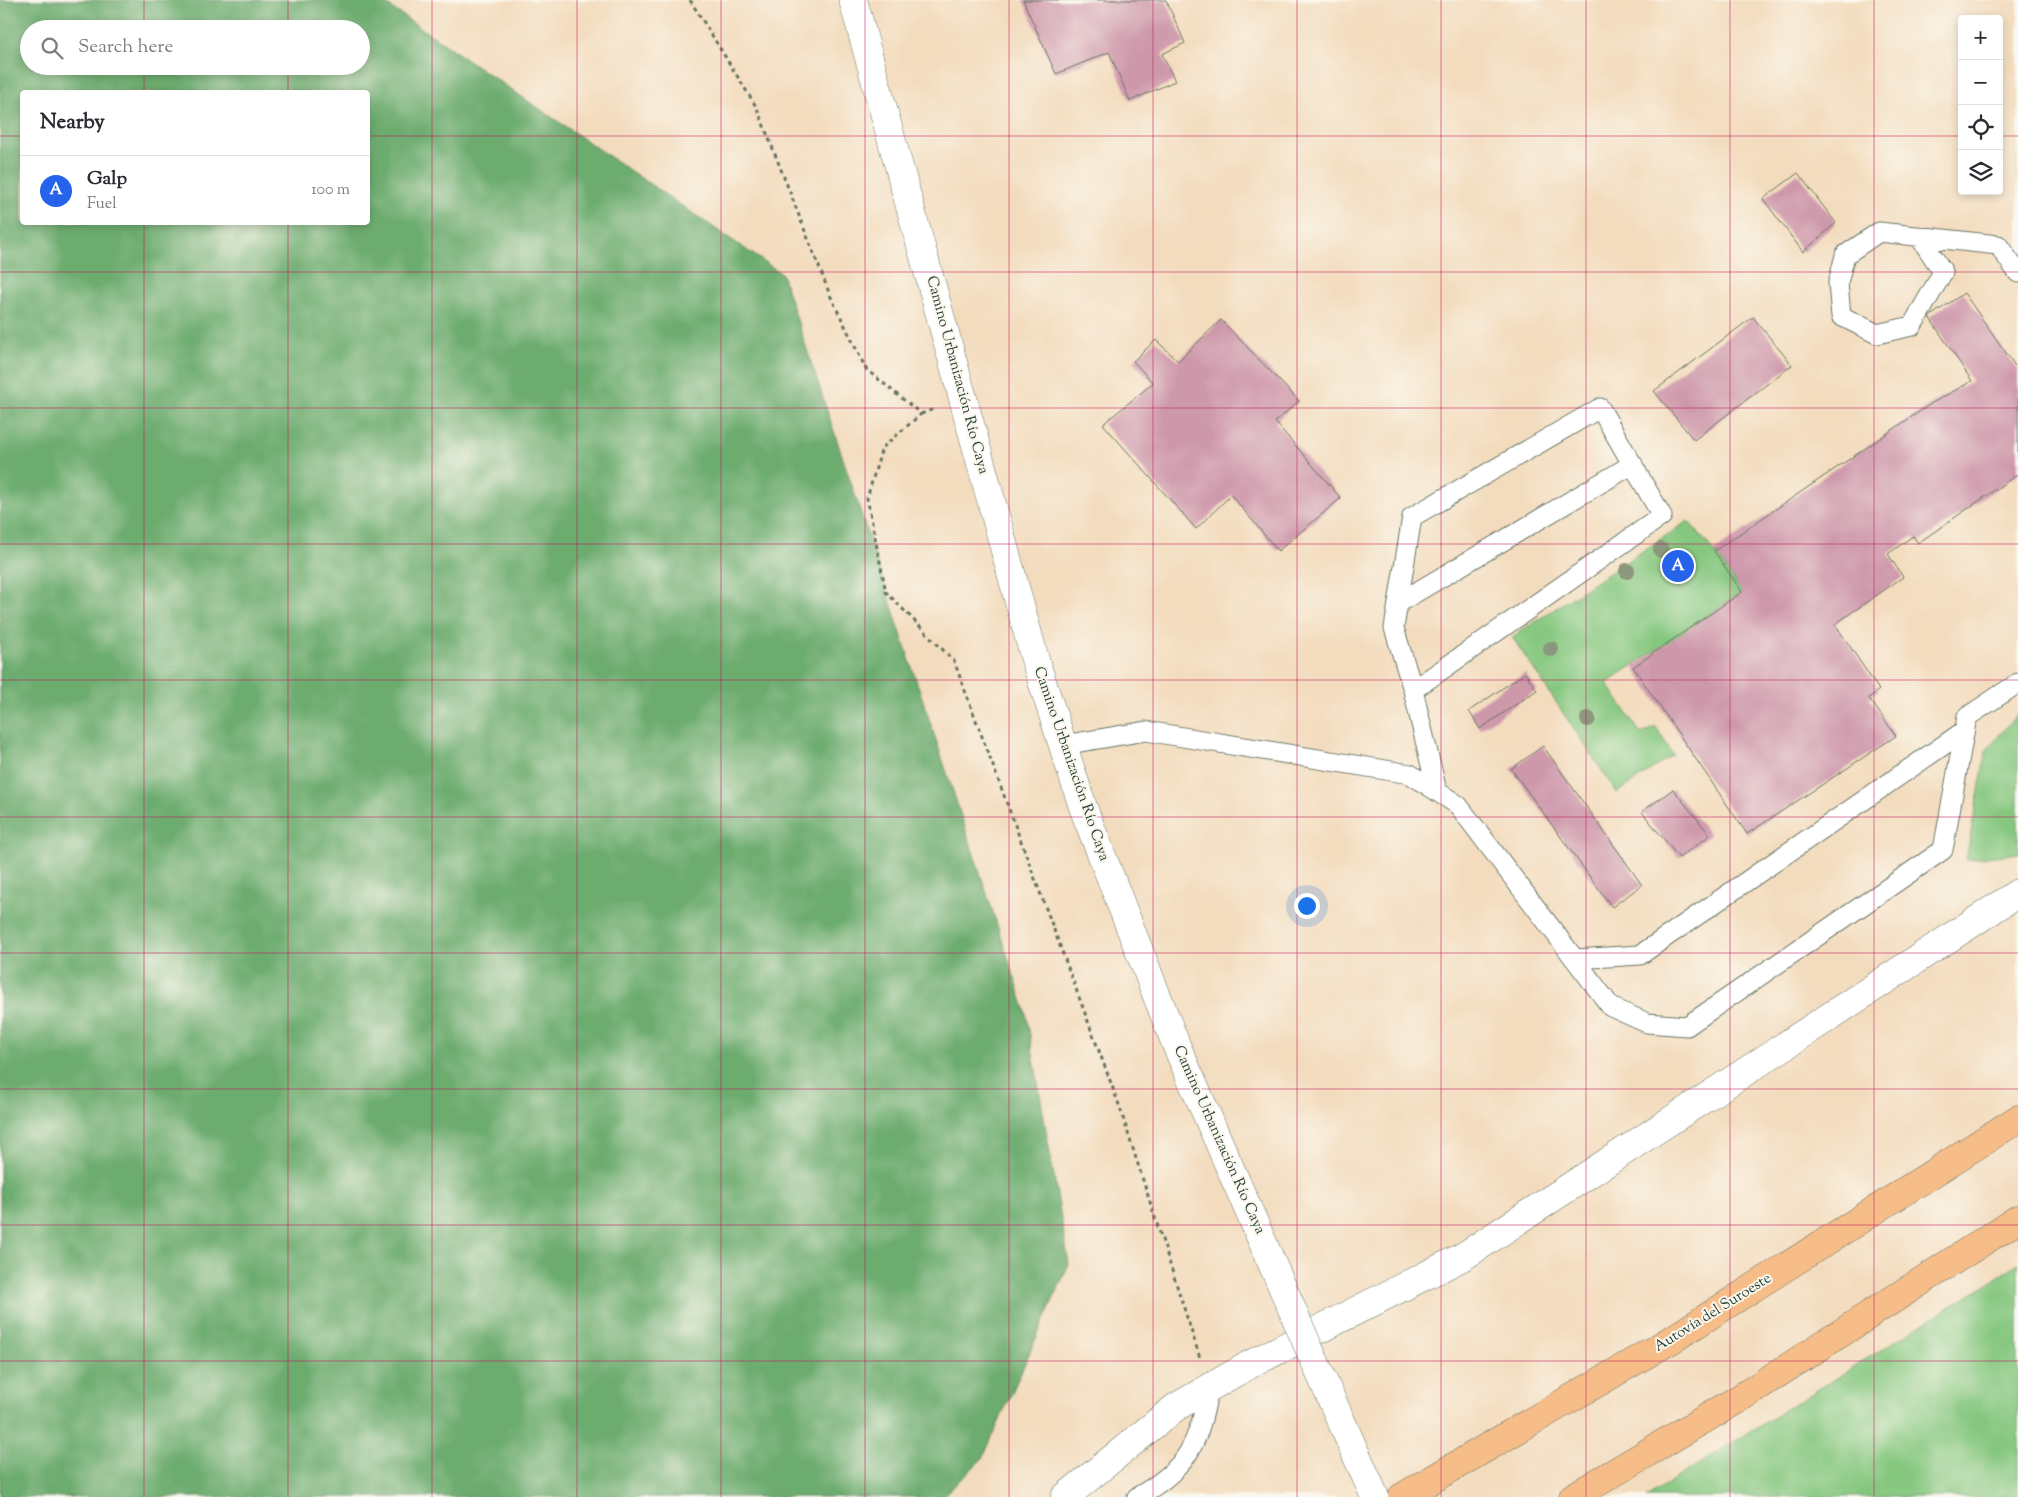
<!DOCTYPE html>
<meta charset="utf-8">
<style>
:root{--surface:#fff;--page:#f2f2f3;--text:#2b2b33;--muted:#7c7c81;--line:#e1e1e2;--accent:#2563eb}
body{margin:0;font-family:"Sorts Mill Goudy",serif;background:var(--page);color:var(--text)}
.controls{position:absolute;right:15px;top:15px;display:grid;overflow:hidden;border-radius:5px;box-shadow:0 2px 8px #0003}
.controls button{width:45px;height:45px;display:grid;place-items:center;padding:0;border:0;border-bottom:1px solid var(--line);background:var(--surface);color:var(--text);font:25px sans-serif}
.you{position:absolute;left:1306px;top:905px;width:18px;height:18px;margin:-12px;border:4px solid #fff;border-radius:50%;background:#1a73e8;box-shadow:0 0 0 8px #1a73e833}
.badge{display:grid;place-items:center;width:32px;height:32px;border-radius:50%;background:var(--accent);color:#fff;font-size:16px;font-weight:700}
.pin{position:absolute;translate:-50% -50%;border:2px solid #fff;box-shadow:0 1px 5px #0006}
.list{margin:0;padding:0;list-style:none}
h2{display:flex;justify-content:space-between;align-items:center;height:65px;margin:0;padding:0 20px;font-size:21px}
h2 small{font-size:16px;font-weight:400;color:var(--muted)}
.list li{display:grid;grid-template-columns:32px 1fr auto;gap:15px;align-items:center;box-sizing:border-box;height:70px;padding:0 20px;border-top:1px solid var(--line)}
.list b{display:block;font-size:19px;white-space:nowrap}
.list p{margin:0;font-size:16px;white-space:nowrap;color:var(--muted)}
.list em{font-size:16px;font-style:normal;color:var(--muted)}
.icon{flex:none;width:28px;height:28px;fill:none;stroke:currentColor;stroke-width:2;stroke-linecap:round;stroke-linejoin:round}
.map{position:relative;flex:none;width:2018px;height:1497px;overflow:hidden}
.search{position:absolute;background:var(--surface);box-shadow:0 2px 8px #0003;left:20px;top:20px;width:350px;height:55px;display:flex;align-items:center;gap:12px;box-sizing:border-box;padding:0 18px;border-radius:28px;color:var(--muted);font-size:19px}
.panel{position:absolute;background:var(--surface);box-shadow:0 2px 8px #0003;left:20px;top:90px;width:350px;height:135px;border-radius:5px}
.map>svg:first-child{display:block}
</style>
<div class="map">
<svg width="2018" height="1497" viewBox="0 0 2018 1497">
<rect width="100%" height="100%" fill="#fbf7ec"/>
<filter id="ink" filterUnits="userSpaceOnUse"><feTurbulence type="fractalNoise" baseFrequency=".02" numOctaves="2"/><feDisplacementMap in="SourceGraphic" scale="10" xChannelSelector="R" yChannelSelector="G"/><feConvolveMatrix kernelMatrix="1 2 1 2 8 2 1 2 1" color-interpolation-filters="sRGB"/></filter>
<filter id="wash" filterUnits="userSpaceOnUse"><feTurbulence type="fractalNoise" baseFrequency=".0096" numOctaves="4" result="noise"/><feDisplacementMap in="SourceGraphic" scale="20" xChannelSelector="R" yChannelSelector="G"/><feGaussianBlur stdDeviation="1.12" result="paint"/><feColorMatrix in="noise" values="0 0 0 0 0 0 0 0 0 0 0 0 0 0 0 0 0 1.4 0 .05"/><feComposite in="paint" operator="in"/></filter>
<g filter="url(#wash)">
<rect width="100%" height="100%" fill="#f3dcbe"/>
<path fill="#85c77f" stroke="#52825a" d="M1688 521 1714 551 1742 592 1607 683 1641 734 1656 727 1673 755 1617 793 1512 637Z
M2018 713V853L1966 860 1986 751Z
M2018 1263V1497H1646L2007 1271Z"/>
<path fill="#6cac6e" stroke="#467451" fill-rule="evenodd" d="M0 0H380L782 274 1026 1012 1069 1264 983 1458 942 1497H0ZM29 29H361V66H29ZM22 92H368V222H22Z"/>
<g id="blocks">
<path fill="#ce98ab" d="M1023 0H1166L1185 43 1162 54 1175 81 1130 101 1109 52 1056 74Z
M1798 173 1836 223 1803 252 1763 199Z
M1964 293 2018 370V474L1918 543 1913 536 1888 554 1903 577 1835 624 1879 690 1869 698 1896 736 1747 834 1633 667 1742 592 1714 551 1932 403 1972 381 1929 317Z
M1753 317 1792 365 1694 440 1654 391Z
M1221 320 1299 401 1275 422 1341 498 1278 551 1231 495 1196 529 1103 424 1153 383 1133 361 1156 340 1178 361Z
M1525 673 1537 690 1480 729 1469 711Z
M1543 746 1642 885 1612 907 1511 769Z
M1673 789 1710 835 1679 858 1642 812Z"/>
</g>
</g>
<g filter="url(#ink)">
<use href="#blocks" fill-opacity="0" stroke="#697564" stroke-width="1"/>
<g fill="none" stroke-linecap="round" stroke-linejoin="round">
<defs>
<path id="lane" d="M1919 236 1943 272 1912 326 1877 334 1841 316 1838 283 1845 255 1879 232 1998 245 2018 273
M1398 603 1633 464
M1413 690 1394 628 1412 517 1600 408 1662 516 1413 690 1437 791
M1063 745 1146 731 1410 774 1458 805 1611 1007 1647 1023 1687 1026 1943 850 1967 717 2018 683
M1575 959 1640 955 1964 731
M1137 1497C1189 1468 1198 1444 1209 1388"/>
<path id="street" d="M853 0 1036 663 1084 810 1177 1047 1288 1300
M1314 1360 1375 1497
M1065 1497 1176 1407 1247 1366 1464 1256 2018 893"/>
<path id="highway" d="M1402 1497 1676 1337 2018 1119
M1573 1497 1740 1398 2018 1219"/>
</defs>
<use href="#lane" stroke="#697564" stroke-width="21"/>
<use href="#street" stroke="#697564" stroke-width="29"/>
<use href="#highway" stroke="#697564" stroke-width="29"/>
<path stroke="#697564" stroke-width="3" stroke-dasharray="4 4" stroke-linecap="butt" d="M690 0 757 108 830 295 866 369 921 414 882 448 867 498 886 592 954 661 1118 1102 1200 1358
M921 414 934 409"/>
<use href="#lane" stroke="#fff" stroke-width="19"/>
<use href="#street" stroke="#fff" stroke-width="28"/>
<use href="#highway" stroke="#f7bd88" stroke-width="28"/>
<defs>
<path id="street-bridge" d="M1288 1300 1314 1360"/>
</defs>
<use href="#street-bridge" stroke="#697564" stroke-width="29" stroke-linecap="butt"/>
<use href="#street-bridge" stroke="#fff" stroke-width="28"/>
</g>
<g fill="#8c987d">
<circle cx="1661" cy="550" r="8"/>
<circle cx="1627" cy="571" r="8"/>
<circle cx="1551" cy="649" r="8"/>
<circle cx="1588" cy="719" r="8"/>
</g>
</g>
<path fill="none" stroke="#c2185b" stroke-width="1" stroke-opacity="0.55" d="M144 0V29M288 0V29M432 0V1497M577 0V1497M721 0V1497M865 0V1497M1009 0V1497M1153 0V1497M1297 0V1497M1441 0V1497M1586 0V1497M1730 0V1497M1874 0V1497M144 66V92M288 66V92M0 136H22M368 136H1962M1999 136H2018M144 222V1497M288 222V1497M0 272H2018M0 408H2018M0 544H2018M0 680H2018M0 817H2018M0 953H2018M0 1089H2018M0 1225H2018M0 1361H2018"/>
<g text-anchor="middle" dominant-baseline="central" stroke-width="4" stroke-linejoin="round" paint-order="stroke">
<g font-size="15" fill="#1f3d34" stroke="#fbf7ec">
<text transform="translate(957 375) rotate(75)">Camino Urbanización Río Caya</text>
<text transform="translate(1071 764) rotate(71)">Camino Urbanización Río Caya</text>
<text transform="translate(1219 1140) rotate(66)">Camino Urbanización Río Caya</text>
<text transform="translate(1713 1313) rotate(-32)">Autovía del Suroeste</text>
</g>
</g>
</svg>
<div class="controls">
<button>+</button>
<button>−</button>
<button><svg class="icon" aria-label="locate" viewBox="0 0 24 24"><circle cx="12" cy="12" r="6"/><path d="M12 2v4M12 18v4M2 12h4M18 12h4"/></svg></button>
<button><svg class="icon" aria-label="layers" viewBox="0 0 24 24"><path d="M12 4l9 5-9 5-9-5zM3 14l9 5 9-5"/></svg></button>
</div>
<div class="you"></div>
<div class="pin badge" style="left:1678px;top:566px">A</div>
<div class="search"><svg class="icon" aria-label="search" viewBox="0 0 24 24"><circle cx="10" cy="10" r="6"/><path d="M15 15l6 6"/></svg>Search here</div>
<section class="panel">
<h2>Nearby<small></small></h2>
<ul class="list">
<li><span class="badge">A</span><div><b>Galp</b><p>Fuel</p></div><em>100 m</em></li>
</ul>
</section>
</div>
